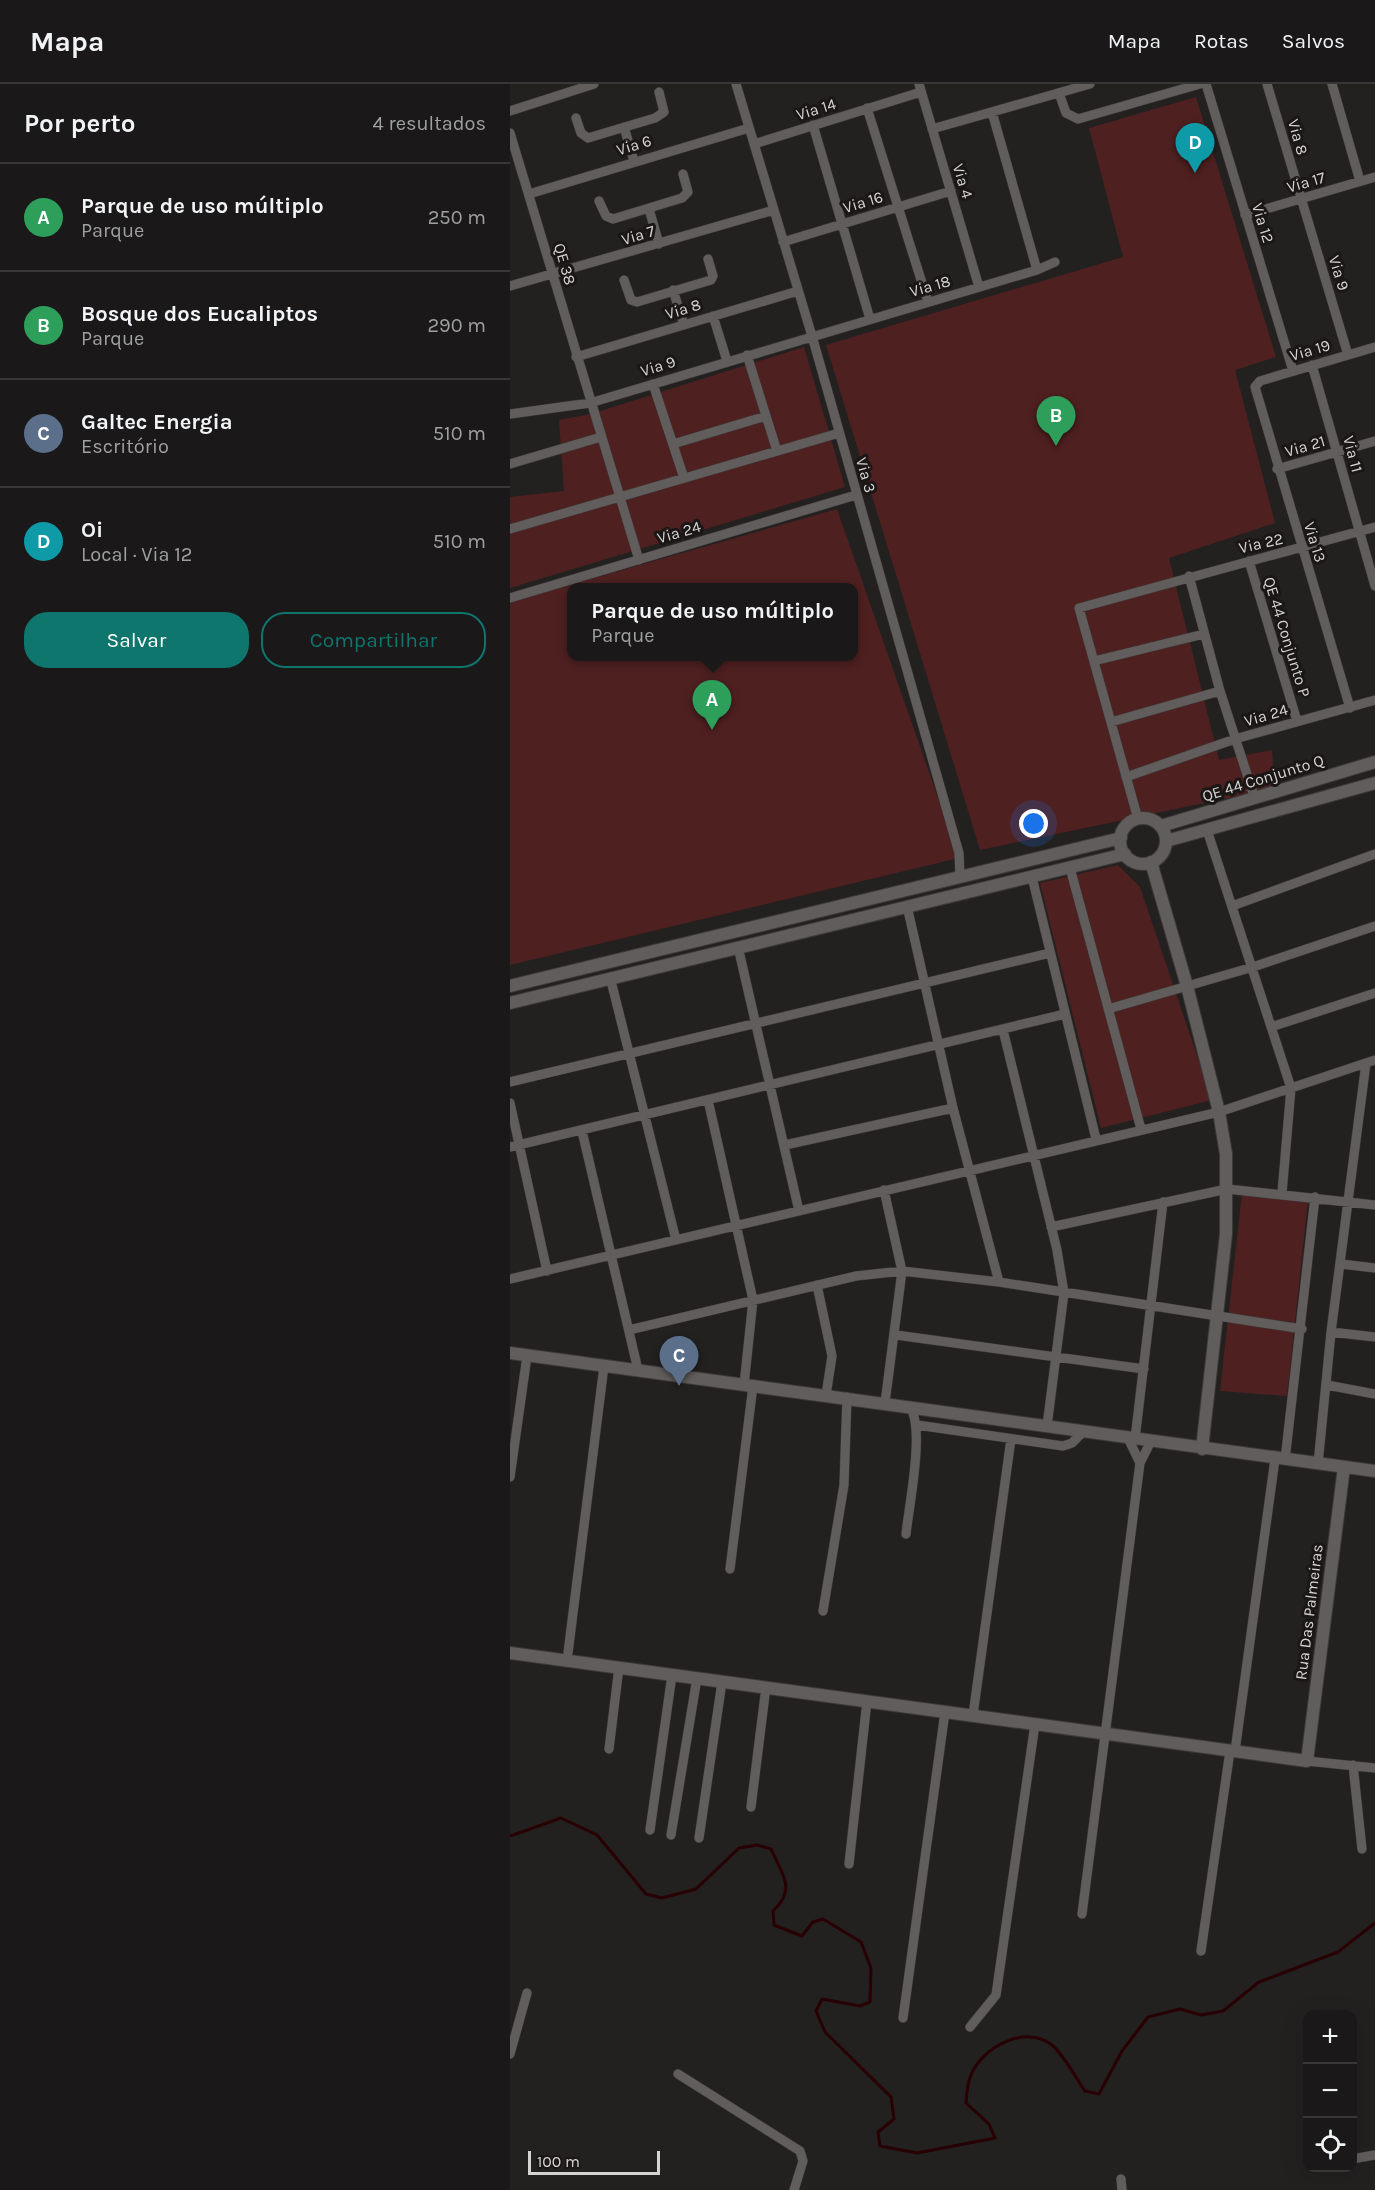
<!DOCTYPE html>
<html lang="pt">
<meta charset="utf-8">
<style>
:root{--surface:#1a1818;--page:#232121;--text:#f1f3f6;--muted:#9fa0a2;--line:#383737;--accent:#0f766e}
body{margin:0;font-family:Karla,sans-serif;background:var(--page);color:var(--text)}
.controls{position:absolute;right:18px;bottom:18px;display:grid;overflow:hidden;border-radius:12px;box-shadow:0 6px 24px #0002}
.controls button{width:54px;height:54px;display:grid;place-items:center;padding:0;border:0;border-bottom:2px solid var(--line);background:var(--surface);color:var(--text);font:30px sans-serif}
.scale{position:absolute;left:18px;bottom:15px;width:132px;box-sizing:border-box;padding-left:6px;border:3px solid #d6d4d3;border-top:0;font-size:16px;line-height:21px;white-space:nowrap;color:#d6d4d3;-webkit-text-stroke:4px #1a1716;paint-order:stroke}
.you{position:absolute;left:524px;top:740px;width:21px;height:21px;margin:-15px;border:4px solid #fff;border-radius:50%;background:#1a73e8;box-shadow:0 0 0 9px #1a73e833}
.badge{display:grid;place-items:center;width:39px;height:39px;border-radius:50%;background:var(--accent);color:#fff;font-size:20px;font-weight:700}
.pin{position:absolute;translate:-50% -50px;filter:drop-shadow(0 2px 3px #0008)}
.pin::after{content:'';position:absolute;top:32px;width:21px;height:18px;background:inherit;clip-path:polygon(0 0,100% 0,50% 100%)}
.popup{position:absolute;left:57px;top:499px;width:291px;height:78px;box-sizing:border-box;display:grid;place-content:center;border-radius:12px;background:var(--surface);filter:drop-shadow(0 2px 4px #0005);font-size:20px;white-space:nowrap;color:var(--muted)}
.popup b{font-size:22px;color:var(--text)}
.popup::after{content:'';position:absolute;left:50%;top:100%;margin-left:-12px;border:12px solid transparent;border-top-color:var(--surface)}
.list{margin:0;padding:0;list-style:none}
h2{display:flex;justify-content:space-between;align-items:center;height:78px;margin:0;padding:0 24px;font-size:26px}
h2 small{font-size:20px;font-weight:400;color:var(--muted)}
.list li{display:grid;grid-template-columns:39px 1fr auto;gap:18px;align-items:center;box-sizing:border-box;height:108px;padding:0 24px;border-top:2px solid var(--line)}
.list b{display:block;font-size:22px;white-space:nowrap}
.list p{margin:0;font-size:20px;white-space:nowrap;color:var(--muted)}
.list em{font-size:20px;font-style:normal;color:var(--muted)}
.actions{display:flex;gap:12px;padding:18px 24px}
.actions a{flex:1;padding:14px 0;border:2px solid var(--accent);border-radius:24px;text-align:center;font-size:21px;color:var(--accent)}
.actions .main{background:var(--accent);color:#fff}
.icon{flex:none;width:33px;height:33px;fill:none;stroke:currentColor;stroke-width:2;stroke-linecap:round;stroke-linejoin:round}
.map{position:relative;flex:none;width:865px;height:2106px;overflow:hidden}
header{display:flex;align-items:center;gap:36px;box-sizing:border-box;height:84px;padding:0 30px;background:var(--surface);border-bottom:2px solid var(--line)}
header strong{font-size:28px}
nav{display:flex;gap:33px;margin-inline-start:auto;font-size:21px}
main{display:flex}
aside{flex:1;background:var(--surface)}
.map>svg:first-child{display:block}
</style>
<header>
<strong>Mapa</strong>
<nav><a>Mapa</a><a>Rotas</a><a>Salvos</a></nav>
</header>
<main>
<aside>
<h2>Por perto<small>4 resultados</small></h2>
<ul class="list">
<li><span class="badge" style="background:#2e9e5b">A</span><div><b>Parque de uso múltiplo</b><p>Parque</p></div><em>250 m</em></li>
<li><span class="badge" style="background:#2e9e5b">B</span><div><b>Bosque dos Eucaliptos</b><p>Parque</p></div><em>290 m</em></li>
<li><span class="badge" style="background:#5c6f8a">C</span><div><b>Galtec Energia</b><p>Escritório</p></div><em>510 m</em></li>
<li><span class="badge" style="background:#0f9aa8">D</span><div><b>Oi</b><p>Local · Via 12</p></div><em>510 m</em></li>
</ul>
<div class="actions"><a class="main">Salvar</a><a>Compartilhar</a></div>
</aside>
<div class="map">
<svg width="865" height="2106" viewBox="0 0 865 2106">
<rect width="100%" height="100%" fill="#232020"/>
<path fill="#4f2020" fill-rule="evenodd" d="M686 13 766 273 725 286 765 439 659 474 709 676 762 666 765 704 470 766 316 261 613 173 579 44Z
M294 263 335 403 0 504V413L54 407 49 336 81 330Z
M327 425 449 774 0 881V518ZM61 504H343V572H61Z
M608 781 630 803 702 1016 591 1044 530 799Z
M732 1109 798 1116 777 1312 710 1307Z"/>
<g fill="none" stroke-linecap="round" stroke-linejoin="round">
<path stroke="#280003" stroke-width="3" d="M0 1752 51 1734 87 1751 136 1810 152 1814 186 1805 229 1764 247 1761 261 1765C272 1790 287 1805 263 1827L264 1841 292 1852 303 1838 313 1835 351 1858 361 1884 360 1918 350 1922 312 1915 306 1927 315 1948 381 2013 384 2035 368 2048 370 2062 407 2069 485 2054 479 2040 456 2019C457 2010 457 1999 461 1991 472 1963 516 1940 542 1961 555 1972 565 1993 575 2007L589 2010 612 1967 638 1933 670 1925 691 1931 713 1927 749 1898 828 1868 865 1839"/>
<defs>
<path id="minor" d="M226 0 302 252 449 769 450 792
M409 0 469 203
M696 0 783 287
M757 0 838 271
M822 0 850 97
M549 9 556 29 568 35 690 0
M357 24 418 218
M0 27 84 0
M482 28 527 186
M66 34 71 49 78 54 145 34 154 28 149 8
M303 41 360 235
M114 43 124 77
M422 45 580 0
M0 49 129 476
M244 60 411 8
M19 110 239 44
M89 117 96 132 103 135 172 114 178 108 173 90
M139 125 149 160
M735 131 865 93
M273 158 441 107
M114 196 121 216 127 218 201 196 203 192 198 175
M0 202 264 126
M163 206 174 241
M203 232 217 277
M237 271 267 367
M66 273 288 207
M802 281 865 502
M143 300 174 394
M0 330 80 319 527 186 545 178
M163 360 256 332
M0 380 91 353
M767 385 865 357
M0 445 329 349
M739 477 787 637
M679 492 710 607 745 715
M0 514 346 411
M584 577 694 550
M840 624 745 303 750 297 865 263
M601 638 710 607
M616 693 725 655 865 616
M628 735 569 524 865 443
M697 746 781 1004 772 1109
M560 784 631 1045
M522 793 586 1055
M397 822 443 1024 489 1198
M722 822 865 770
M228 863 289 1127
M100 893 166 1156
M598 925 743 883 865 842
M761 943 865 909
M493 946 547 1166 554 1209 537 1342
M0 998 540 869
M198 1016 243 1216 234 1301
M0 1019 37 1187
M72 1047 128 1286
M275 1061 443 1024
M0 1063 555 930
M374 1106 392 1187 375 1319
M541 1143 717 1105 865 1121
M831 1180 865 1184
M0 1195 709 1028 865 976
M307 1201 322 1272 316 1311
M119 1246 346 1192 392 1187 489 1198 792 1245
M821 1248 865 1253
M386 1251 634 1285
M817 1301 865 1310
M407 1341 553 1362 562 1359 573 1348
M618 1354 630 1379
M625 1355 653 1118
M775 1376 805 1113
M808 1380 821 1248 856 979
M0 1393 17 1272
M396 1450C399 1421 415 1345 400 1323
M220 1485 243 1302
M313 1527 334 1401 337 1313
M58 1569 94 1282
M463 1631 501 1355
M99 1665 109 1583
M725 1667 765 1375
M797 1677 865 1684
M843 1681 852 1765
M241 1723 256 1603
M140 1746 162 1591
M161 1751 187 1594
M189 1754 212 1598
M339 1780 357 1617
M572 1830 630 1379 641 1357
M691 1867 720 1667
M393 1934 435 1628
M460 1943 486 1911 525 1640
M0 1970 17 1909
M168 1990 290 2067 293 2077 284 2106
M842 2075 865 2071
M611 2095 612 2106"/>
<path id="tertiary" d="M610 757a23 23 0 1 1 46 0a23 23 0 1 1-46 0Z
M651 742 865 678
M656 757 865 699
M641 778 677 902 709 1028 716 1070V1150L692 1365
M0 902 611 754
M0 919 615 770
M0 1269 865 1387
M0 1569 797 1677 834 1383"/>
</defs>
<use href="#minor" stroke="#3c3a39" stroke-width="10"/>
<use href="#tertiary" stroke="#3c3a39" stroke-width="14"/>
<use href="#minor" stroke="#615d5d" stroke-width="9"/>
<use href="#tertiary" stroke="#615d5d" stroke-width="12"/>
</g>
<g text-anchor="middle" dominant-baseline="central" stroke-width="6" stroke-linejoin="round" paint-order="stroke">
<g font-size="16" fill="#d6d4d3" stroke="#1a1716">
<text transform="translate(306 25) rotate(-17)">Via 14</text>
<text transform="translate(788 53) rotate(74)">Via 8</text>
<text transform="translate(124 61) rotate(-17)">Via 6</text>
<text transform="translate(453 97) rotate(73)">Via 4</text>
<text transform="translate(796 98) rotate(-16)">Via 17</text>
<text transform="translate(353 118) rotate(-17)">Via 16</text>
<text transform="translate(753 139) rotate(73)">Via 12</text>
<text transform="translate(128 151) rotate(-17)">Via 7</text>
<text transform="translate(55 180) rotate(74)">QE 38</text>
<text transform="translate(829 189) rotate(73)">Via 9</text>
<text transform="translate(420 202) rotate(-16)">Via 18</text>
<text transform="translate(173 225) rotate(-17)">Via 8</text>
<text transform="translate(800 266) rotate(-16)">Via 19</text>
<text transform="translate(148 282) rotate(-17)">Via 9</text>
<text transform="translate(795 362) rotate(-16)">Via 21</text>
<text transform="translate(843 370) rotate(75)">Via 11</text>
<text transform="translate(356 391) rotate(74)">Via 3</text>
<text transform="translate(169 448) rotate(-16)">Via 24</text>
<text transform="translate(805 458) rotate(73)">Via 13</text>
<text transform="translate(751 459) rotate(-13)">Via 22</text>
<text transform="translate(777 553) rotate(73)">QE 44 Conjunto P</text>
<text transform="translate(756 631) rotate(-16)">Via 24</text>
<text transform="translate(753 694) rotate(-17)">QE 44 Conjunto Q</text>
<text transform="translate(799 1528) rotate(-83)">Rua Das Palmeiras</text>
</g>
</g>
</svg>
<div class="controls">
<button>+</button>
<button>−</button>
<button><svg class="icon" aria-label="locate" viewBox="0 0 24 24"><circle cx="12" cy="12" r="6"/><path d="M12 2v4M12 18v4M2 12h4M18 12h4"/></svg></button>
</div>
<div class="scale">100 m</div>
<div class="you"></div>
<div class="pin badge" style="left:202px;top:646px;background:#2e9e5b">A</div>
<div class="popup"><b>Parque de uso múltiplo</b>Parque</div>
<div class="pin badge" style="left:546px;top:362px;background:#2e9e5b">B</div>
<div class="pin badge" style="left:169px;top:1302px;background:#5c6f8a">C</div>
<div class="pin badge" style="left:685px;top:89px;background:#0f9aa8">D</div>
</div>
</main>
